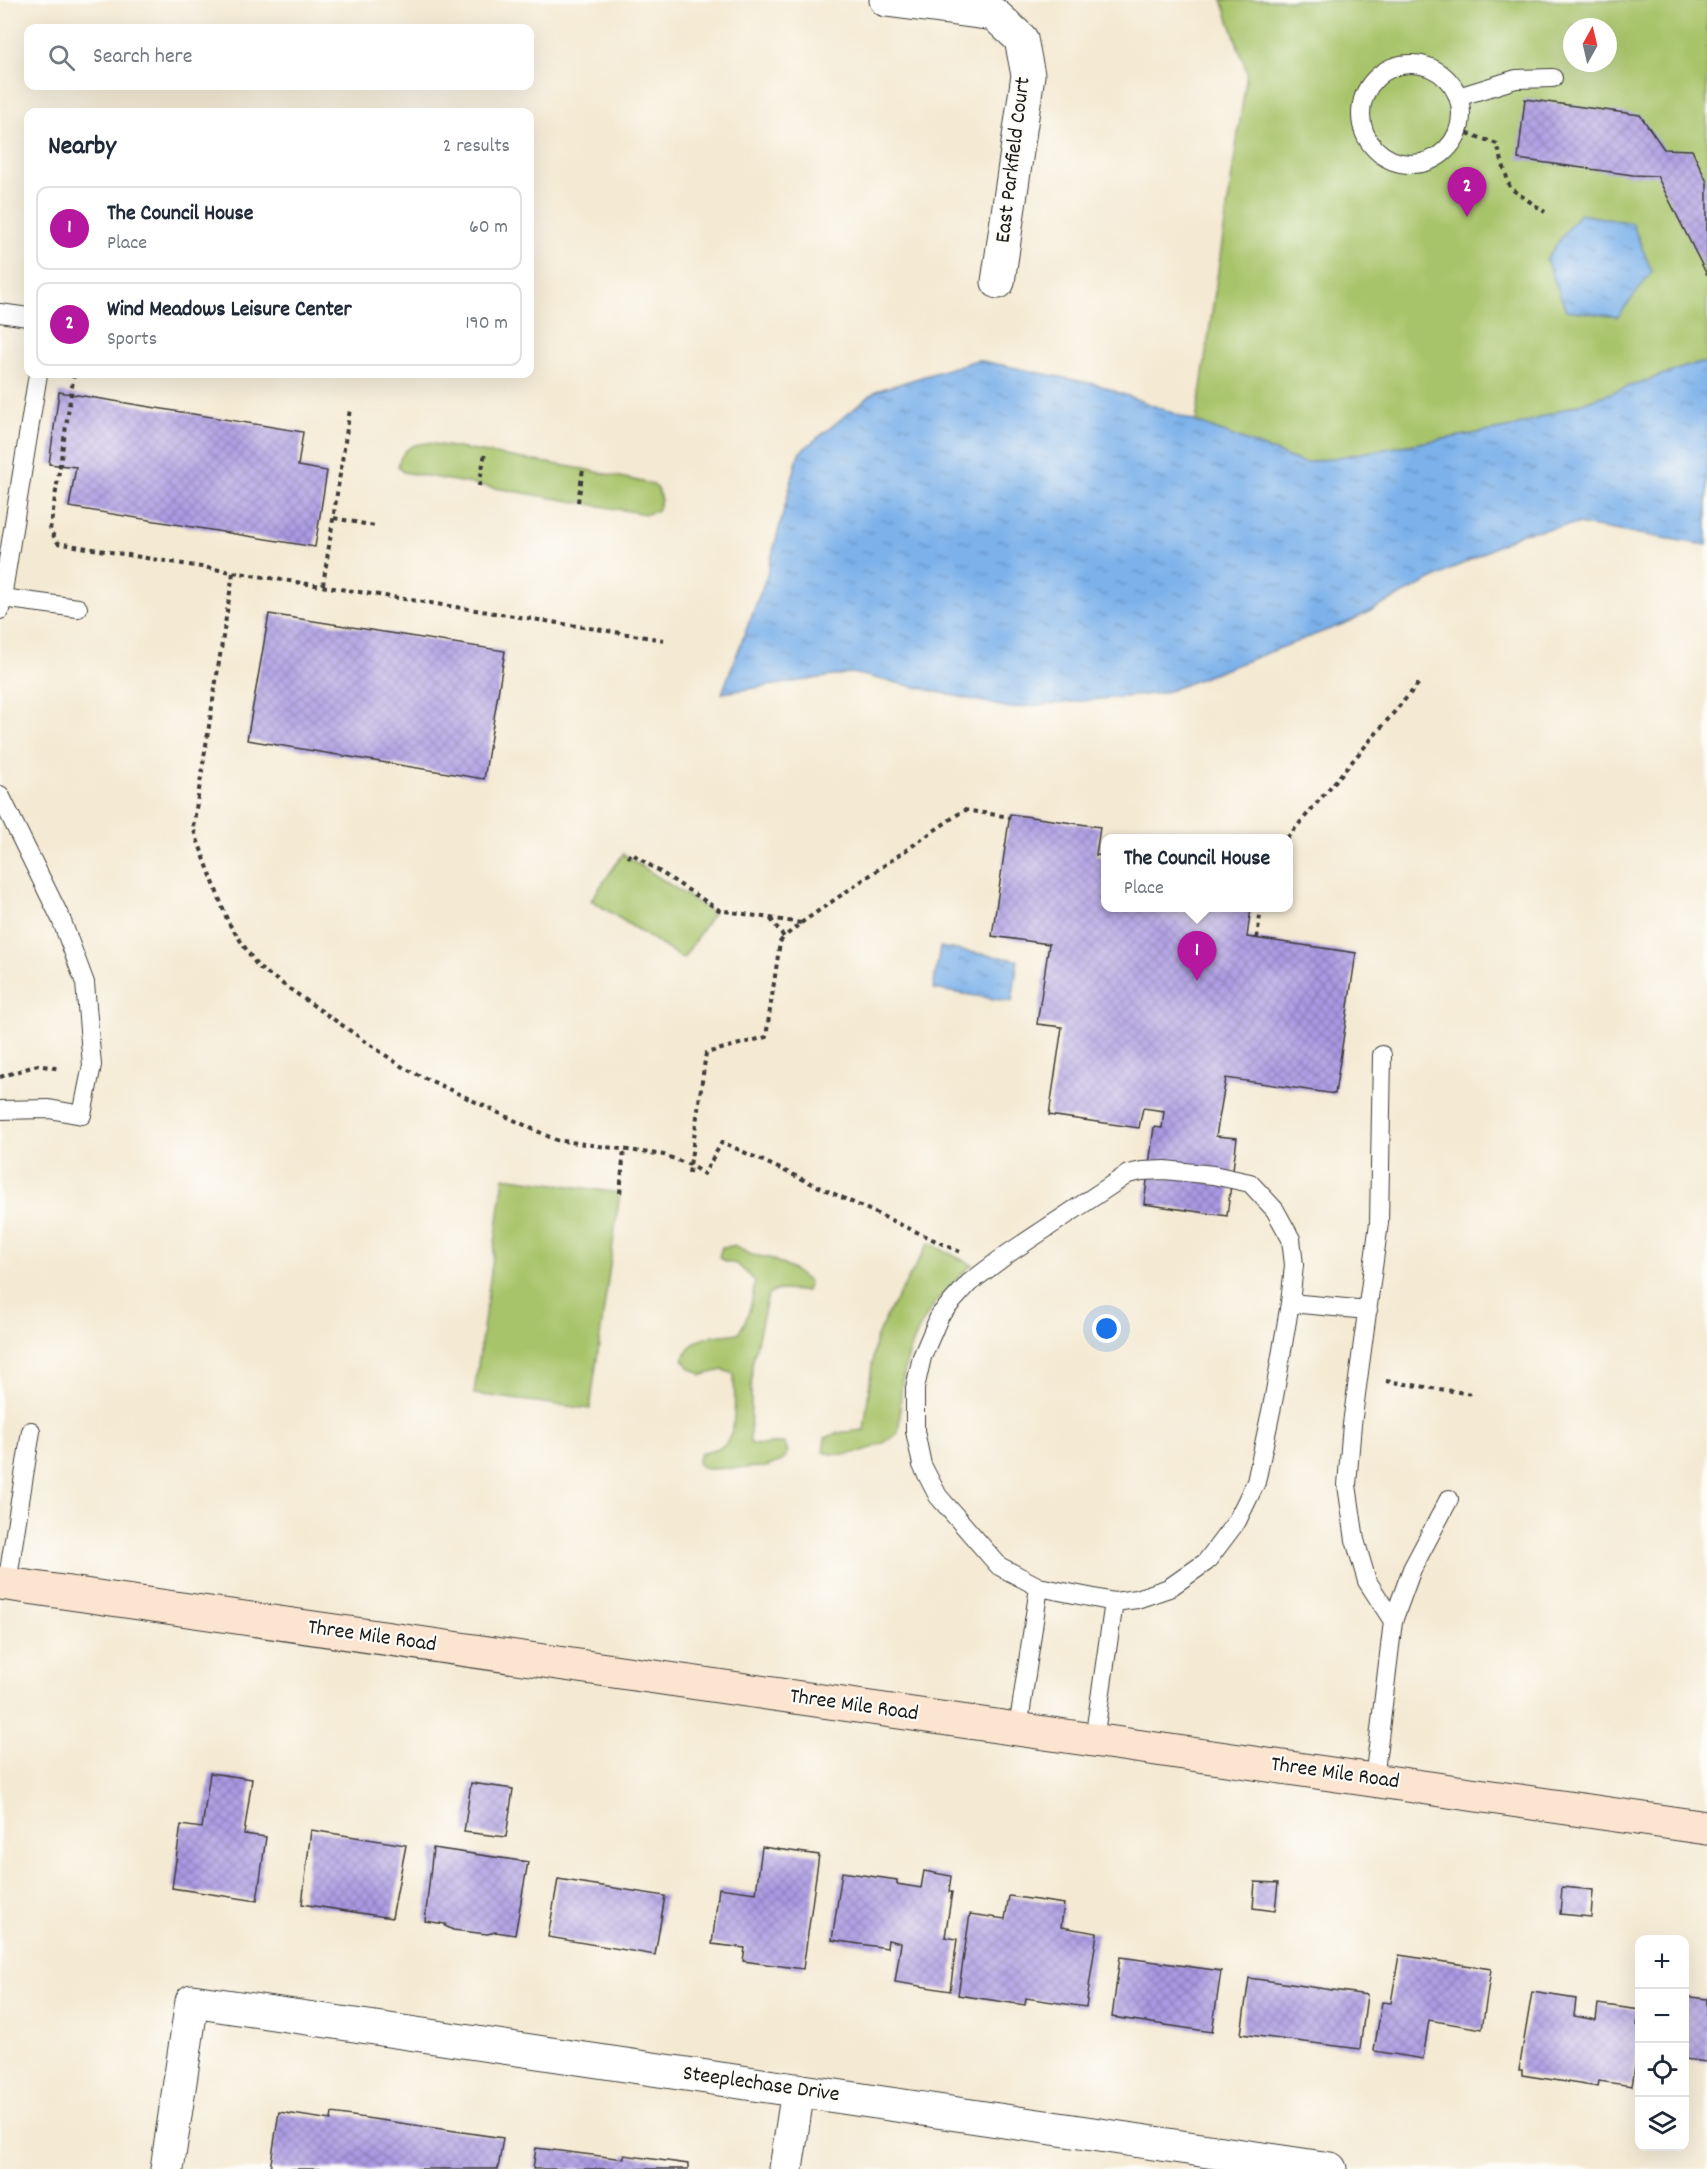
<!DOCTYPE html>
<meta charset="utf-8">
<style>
:root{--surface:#fff;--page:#f6f6f7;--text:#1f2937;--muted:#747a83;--line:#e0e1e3;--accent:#b5179e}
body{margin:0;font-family:Dekko,sans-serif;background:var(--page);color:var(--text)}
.controls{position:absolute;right:18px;bottom:18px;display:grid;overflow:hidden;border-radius:12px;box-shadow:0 6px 24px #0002}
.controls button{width:54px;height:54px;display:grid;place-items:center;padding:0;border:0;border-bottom:2px solid var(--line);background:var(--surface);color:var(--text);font:30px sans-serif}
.compass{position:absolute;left:1563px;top:18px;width:54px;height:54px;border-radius:50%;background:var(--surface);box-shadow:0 6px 24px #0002;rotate:8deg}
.you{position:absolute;left:1107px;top:1329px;width:21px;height:21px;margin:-15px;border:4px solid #fff;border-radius:50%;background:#1a73e8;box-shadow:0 0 0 9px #1a73e833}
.badge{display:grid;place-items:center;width:39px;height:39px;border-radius:50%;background:var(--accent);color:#fff;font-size:20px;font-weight:700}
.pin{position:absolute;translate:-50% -50px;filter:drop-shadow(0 2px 3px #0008)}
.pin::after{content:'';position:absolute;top:32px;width:21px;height:18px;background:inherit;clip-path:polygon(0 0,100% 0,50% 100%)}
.popup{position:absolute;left:1101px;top:834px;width:192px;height:78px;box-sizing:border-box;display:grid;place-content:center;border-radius:12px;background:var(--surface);filter:drop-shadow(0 2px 4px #0005);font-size:20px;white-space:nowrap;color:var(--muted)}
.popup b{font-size:22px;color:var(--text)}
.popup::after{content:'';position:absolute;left:50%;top:100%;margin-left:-12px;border:12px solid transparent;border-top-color:var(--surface)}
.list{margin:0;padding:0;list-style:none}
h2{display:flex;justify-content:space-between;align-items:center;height:78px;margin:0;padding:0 24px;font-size:26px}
h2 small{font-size:20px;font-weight:400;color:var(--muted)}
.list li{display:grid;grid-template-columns:39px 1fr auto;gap:18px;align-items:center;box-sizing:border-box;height:84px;margin:0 12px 12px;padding:0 12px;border:2px solid var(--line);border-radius:12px}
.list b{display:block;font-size:22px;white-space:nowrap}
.list p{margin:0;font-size:20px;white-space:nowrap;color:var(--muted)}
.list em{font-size:20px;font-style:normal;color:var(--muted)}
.icon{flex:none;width:33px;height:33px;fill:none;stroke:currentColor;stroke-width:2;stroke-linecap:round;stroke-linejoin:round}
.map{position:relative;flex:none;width:1707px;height:2169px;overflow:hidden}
.search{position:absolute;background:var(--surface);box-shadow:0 6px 24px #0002;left:24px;top:24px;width:510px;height:66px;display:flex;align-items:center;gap:15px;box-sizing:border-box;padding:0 21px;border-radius:12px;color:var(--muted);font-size:22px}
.panel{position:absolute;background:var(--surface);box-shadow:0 6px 24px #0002;left:24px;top:108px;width:510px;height:270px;border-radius:12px}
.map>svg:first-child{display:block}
</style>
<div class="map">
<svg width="1707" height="2169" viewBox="0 0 1707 2169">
<defs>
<pattern id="water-ripples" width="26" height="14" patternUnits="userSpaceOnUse" patternTransform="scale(1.5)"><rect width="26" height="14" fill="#7cb1ea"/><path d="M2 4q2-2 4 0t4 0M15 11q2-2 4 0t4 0" fill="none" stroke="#658fbd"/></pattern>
<pattern id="building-cross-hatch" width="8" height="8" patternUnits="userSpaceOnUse" patternTransform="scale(1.5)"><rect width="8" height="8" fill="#aa99e3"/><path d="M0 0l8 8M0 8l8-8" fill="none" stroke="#8a7cb7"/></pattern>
</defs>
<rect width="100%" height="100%" fill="#fdfcf7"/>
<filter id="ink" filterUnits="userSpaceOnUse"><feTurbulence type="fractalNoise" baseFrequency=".0167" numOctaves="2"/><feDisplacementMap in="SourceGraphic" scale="12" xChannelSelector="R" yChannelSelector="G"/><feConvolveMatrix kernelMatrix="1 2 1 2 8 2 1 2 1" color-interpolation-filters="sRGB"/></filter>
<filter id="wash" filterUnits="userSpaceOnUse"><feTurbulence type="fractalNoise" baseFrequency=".008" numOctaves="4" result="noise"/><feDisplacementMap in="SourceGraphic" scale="24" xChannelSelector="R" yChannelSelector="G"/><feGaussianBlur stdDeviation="1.35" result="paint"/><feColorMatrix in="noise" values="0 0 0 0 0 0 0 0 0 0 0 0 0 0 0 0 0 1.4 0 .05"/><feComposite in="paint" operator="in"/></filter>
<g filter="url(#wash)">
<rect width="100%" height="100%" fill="#f4e9d2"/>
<path fill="#a8c46b" stroke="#627044" stroke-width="1.5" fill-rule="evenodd" d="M1222 0H1707V362L1685 367 1513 427 1304 463 1196 422 1247 72ZM1572 27H1608V63H1572Z
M428 443 583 469 652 484 658 489 661 500 657 511 646 514 403 472 398 466C402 449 411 444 428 443Z
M623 854 713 913 683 959 591 900Z
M504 1177 620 1193 590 1409 474 1394Z
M929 1243 972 1265C934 1297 911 1332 902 1382 900 1399 901 1416 898 1433 880 1449 846 1459 823 1452L825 1438 837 1433 864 1430 875 1341 887 1315Z
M734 1246 752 1255 770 1258 793 1270 809 1282 806 1291 778 1290 768 1295 752 1364 750 1443C760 1448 773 1442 784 1443L788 1451 782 1461 766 1467 706 1469 697 1463 700 1454C707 1452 715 1450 722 1446 739 1436 734 1391 734 1374L723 1370 702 1375 690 1368 683 1359C696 1331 711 1338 738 1333 749 1319 753 1299 755 1281L737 1264 726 1262 719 1257 722 1247Z"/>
<path fill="url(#water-ripples)" stroke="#4c6683" stroke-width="1.5" d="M1579 214 1632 223 1652 272 1618 317 1566 310 1546 259Z
M977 360 1099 385 1304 463 1513 427 1685 367 1707 362V545L1577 524 1522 533 1351 621 1163 693 1010 708 852 673 722 693 766 578 799 453 876 391Z
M940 947 1018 960 1012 1002 933 989Z"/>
<g id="blocks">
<path fill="url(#building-cross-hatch)" d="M1525 99 1640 115 1664 149 1692 150 1707 182V275L1657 176 1633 175 1518 159Z
M59 392 303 432 298 466 327 471 315 547 69 507 76 467 49 464Z
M269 614 505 651 484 779 247 740Z
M1010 814 1100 827 1096 855 1106 856V908H1251L1247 937 1356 953 1335 1094 1226 1078 1216 1136 1237 1138 1227 1216 1144 1204 1154 1127 1162 1128 1164 1111 1143 1108 1139 1128 1049 1115 1062 1027 1037 1024 1049 944 992 936Z
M210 1773 252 1779 244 1834 266 1837 257 1901 172 1888 181 1825 202 1828Z
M471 1783 513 1789 506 1837 464 1832Z
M311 1830 406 1845 392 1918 302 1904Z
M762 1847 819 1855 803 1969 743 1961 745 1948 712 1944 719 1888 756 1893Z
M433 1848 528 1862 515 1935 496 1932 487 1934 453 1930 445 1926 446 1924 425 1921Z
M924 1871 951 1876 949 1892H952L945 1937 957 1939 950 1991 895 1982 901 1943 888 1940 887 1948 832 1940 842 1872 897 1880V1884L921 1888Z
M558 1879 665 1896 655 1955 548 1937Z
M1255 1882 1278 1883 1275 1911 1253 1908Z
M1562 1887 1593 1890 1591 1917 1560 1914Z
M1009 1896 1064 1904 1061 1927 1097 1933 1086 2007 1026 1998 1025 2005 958 1995 970 1914 1005 1919Z
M1399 1955 1491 1969 1482 2029 1429 2020 1423 2059 1374 2051 1382 2002 1391 2003Z
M1120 1957 1221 1971 1212 2032 1112 2017Z
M1249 1978 1367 1995 1360 2049 1241 2034Z
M1532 1992 1576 1999 1574 2016 1596 2020 1598 2004 1640 2010 1637 2025H1640V2035L1632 2086 1599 2081 1598 2087 1522 2075V2070H1519Z
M1684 1996 1707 1999V2062L1684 2059Z
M279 2112 331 2120 332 2113 503 2138 498 2169H270Z
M536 2148 624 2159V2155L688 2164V2169H533Z"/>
</g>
</g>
<g filter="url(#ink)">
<use href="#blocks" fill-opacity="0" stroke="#3c3b37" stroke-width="1.5"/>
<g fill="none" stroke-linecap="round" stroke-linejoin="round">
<defs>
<path id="lane" d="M1361 114a50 50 0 1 1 100 0a50 50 0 1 1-100 0Z
M1458 97 1516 79 1553 78
M0 313 28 317
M2 598 78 608
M0 610 38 374
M0 795 61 919 85 983 92 1065 82 1115 49 1109 0 1110
M1382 1055 1379 1223 1352 1424 1347 1485 1355 1540 1367 1581 1393 1621
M1165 1170 1213 1175 1250 1183 1275 1210 1291 1239 1294 1265 1290 1303 1274 1397 1256 1482 1237 1521 1206 1562 1169 1588 1137 1599 1114 1602 1039 1587 999 1566 938 1496 922 1465 915 1431V1388L922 1357 940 1315 969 1283 1009 1253 1128 1174 1142 1171Z
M1290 1303 1368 1310
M7 1584 31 1431
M1018 1729 1039 1587
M1094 1740 1114 1602
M1374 1780 1393 1621 1412 1569 1449 1499"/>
<path id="street" d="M886 0 994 14 1021 39 1028 75 998 282
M167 2169 192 2001 1330 2169
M786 2169 798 2090"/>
<path id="secondary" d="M0 1583 1707 1828"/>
</defs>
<use href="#lane" stroke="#3c3b37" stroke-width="20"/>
<use href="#street" stroke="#3c3b37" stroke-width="35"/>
<use href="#secondary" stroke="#3c3b37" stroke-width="35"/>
<path stroke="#3c3b37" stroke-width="4" stroke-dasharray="4.5 4.5" stroke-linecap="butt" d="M1459 130 1497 144 1510 188 1545 212
M74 374 50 530 58 543C260 578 462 607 664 640
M479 486 485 453
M578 502 583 469
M334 518 375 526
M233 573 193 828 228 922 258 967 404 1068 556 1140 664 1155 690 1165 704 1174 722 1142 960 1252
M323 585 350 409
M1287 838 1419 683
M628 858 631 853 719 910 801 923 784 937 770 918
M801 923 964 810 1010 817
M1257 938 1261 908
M0 1077 38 1065 60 1069
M689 1173 706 1053 766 1037 780 942 784 937
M620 1193 624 1149
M1386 1381 1472 1394"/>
<use href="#lane" stroke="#fff" stroke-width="18"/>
<use href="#street" stroke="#fff" stroke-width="33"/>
<use href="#secondary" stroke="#fce5d0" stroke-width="33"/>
</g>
</g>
<g text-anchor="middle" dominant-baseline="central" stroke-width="4.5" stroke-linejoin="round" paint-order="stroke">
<g font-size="22" fill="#1c1c1c" stroke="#fdfcf7">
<text transform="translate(1014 160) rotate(-83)">East Parkfield Court</text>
<text transform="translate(372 1637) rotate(8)">Three Mile Road</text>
<text transform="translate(854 1706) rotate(8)">Three Mile Road</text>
<text transform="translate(1335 1774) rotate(8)">Three Mile Road</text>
<text transform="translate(761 2085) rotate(8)">Steeplechase Drive</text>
</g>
</g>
</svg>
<div class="controls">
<button>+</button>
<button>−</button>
<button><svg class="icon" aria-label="locate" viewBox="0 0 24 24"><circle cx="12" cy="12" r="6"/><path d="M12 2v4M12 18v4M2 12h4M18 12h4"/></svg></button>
<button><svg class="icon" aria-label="layers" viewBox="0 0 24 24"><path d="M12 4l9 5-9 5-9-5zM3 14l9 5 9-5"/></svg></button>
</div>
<svg class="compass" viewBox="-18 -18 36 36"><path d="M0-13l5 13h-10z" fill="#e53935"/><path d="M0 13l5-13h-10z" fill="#747a83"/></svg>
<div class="you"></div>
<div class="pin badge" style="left:1197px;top:981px">1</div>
<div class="popup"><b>The Council House</b>Place</div>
<div class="pin badge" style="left:1467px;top:217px">2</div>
<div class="search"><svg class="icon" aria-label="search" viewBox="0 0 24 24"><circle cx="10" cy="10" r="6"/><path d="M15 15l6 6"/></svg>Search here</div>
<section class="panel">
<h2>Nearby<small>2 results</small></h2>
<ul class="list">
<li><span class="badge">1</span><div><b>The Council House</b><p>Place</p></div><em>60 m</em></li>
<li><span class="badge">2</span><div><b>Wind Meadows Leisure Center</b><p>Sports</p></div><em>190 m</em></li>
</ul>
</section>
</div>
